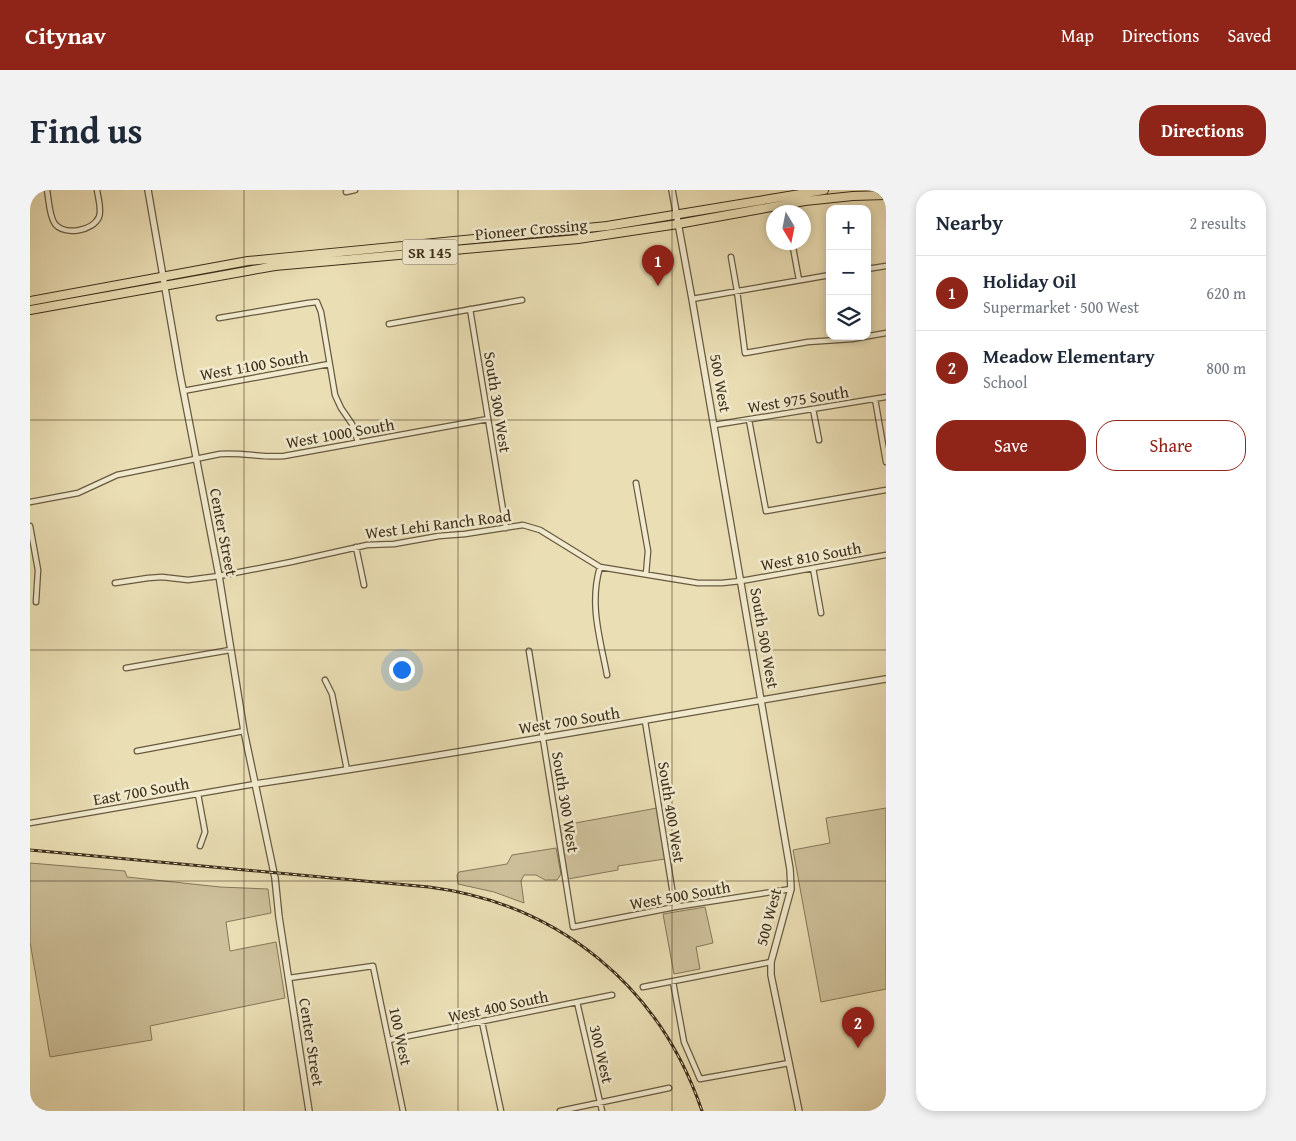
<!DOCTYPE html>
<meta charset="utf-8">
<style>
:root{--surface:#fff;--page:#f2f2f3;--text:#1f2937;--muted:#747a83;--line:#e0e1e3;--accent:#8f2418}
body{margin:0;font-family:"Gentium Book Plus",serif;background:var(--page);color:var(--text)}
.controls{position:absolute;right:15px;top:15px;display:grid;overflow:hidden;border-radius:10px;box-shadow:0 2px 8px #0003}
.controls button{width:45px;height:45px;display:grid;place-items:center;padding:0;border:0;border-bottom:1px solid var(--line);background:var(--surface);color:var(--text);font:25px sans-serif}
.compass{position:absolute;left:736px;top:15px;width:45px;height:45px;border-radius:50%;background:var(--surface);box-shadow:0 2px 8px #0003;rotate:170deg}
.you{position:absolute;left:371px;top:479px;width:18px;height:18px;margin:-12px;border:4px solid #fff;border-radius:50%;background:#1a73e8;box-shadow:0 0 0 8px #1a73e833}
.badge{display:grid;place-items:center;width:32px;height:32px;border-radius:50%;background:var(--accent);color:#fff;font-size:16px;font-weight:700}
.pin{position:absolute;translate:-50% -41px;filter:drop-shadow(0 1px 2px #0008)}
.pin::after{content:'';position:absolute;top:26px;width:18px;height:15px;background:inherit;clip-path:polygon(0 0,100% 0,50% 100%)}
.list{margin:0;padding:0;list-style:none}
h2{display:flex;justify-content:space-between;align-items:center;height:65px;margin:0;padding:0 20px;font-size:21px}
h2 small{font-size:16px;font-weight:400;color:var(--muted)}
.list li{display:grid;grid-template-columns:32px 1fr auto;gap:15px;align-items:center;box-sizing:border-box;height:75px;padding:0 20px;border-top:1px solid var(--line)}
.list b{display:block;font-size:19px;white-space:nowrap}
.list p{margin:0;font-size:16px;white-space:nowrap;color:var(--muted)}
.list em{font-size:16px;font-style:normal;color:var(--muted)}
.actions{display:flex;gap:10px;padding:15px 20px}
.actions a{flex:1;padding:11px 0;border:1px solid var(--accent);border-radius:20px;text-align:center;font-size:18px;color:var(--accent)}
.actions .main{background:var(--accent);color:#fff}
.icon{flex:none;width:28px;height:28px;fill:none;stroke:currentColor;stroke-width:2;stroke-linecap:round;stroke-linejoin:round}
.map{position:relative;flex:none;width:856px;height:921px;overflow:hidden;border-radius:20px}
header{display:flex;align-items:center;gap:30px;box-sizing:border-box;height:70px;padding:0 25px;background:var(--accent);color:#fff}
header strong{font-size:24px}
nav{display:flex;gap:28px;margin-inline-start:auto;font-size:18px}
.intro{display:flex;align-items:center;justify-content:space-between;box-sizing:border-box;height:120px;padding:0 30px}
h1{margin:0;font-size:35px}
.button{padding:12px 22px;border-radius:20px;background:var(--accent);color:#fff;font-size:18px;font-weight:700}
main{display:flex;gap:30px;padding:0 30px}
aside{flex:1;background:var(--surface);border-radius:20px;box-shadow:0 2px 8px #0003}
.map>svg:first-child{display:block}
</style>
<header>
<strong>Citynav</strong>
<nav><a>Map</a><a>Directions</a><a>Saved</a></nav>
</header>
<div class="intro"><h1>Find us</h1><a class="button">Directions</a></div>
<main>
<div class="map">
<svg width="856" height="921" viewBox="0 0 856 921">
<rect width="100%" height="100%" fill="#eadeb4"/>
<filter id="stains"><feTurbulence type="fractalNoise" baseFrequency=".004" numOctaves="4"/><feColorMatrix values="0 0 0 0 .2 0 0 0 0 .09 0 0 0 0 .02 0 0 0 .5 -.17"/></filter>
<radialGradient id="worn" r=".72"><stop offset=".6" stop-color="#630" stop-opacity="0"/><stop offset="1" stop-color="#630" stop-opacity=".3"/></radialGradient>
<path fill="#cdc09a" stroke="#85775a" d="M627 618 635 669 588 676V680L538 689 529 636Z
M856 618V799L791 812 763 660 800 653 796 628Z
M526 658 531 684 527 690H515L506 685H494L491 691 494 713 464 702 428 694 427 685 429 682 477 674 482 665Z
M0 673 95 681 97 687 190 697 238 699 241 723 196 732 200 761 246 752 255 808 120 836 122 850 20 867 0 752Z
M675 717 683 753 666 757 670 779 644 784 633 724Z"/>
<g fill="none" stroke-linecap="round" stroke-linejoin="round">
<defs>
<path id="minor" d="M17 0C19 10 19 26 25 34 35 46 63 41 69 27 72 19 68 8 67 0
M316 2 325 0
M762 52 769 90
M701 67 707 101 715 163 778 152 822 149 856 143
M837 79 856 76
M662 109 800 85
M440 119 476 338
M189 128 278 113 287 112 291 122 305 205 311 218 322 234 328 252
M359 134 492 110
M153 201 299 174
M845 209 856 272
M783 219 789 250
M719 230 736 321 856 300
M684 235 856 207
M606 293 618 361 616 384
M0 312 48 303 87 285 190 264C212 262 233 268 254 266L458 229
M0 336 8 380 6 412
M326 357 334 395
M570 377C559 414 570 448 577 485
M783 378 791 423
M85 393 118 388 132 387 158 390 189 386 261 372 337 355 364 354 409 346 435 344 493 335 510 340 570 377 668 393H692L711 391 856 365
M499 461 543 737 645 717 761 699
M96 478 200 460
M295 490 302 504 317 580
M615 531 645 717
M107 561 214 541
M168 604 175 642 170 656
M0 633 225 594
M259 788 343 776 373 921
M643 792 654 852 670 889 759 873
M613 797 741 772
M547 812 572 921
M452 832 471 921
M359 850 582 805
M530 921 639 898"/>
<path id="tertiary" d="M118 0 150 184 189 386 214 541 245 688 249 727 279 921
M642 0 662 109 760 679 761 699 741 772V785L769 921
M225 594C436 563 646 524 856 489"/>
<path id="trunk" d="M0 111 218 71 577 36 794 0
M0 120 245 76 548 49 648 34 775 11 823 6 856 5"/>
</defs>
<use href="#minor" stroke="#685a40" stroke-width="7"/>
<use href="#tertiary" stroke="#685a40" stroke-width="8"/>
<use href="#trunk" stroke="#3d2e19" stroke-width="10"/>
<use href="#minor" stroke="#f1eace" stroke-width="4.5"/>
<use href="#tertiary" stroke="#f1eace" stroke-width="5.5"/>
<use href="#trunk" stroke="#eadeb4" stroke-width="8"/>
<defs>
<path id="rail" d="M0 660 399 697C530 714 630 797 672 921"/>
</defs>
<use href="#rail" stroke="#3d2e19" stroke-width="3"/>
<use href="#rail" stroke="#f1eace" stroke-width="1" stroke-dasharray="4" stroke-linecap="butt"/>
</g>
<path fill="none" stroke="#3d2e19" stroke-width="1" stroke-opacity="0.55" d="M214 0V921M428 0V921M642 0V921M0 230H856M0 460H856M0 691H856"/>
<g text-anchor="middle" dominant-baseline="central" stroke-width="5" stroke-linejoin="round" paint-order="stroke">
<rect fill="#f1eace" stroke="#73664f" stroke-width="1" x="372.5" y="49.5" width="55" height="25" rx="4"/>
<g font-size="15" font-weight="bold" fill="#3d2e19">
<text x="400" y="62">SR 145</text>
</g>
<g font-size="16" fill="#3d2e19" stroke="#f1eace">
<text transform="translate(501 39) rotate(-5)">Pioneer Crossing</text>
<text transform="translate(224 175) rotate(-10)">West 1100 South</text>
<text transform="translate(691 193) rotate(80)">500 West</text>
<text transform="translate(768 209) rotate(-9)">West 975 South</text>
<text transform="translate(468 212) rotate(81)">South 300 West</text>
<text transform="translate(310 243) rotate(-10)">West 1000 South</text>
<text transform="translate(408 334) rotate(-7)">West Lehi Ranch Road</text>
<text transform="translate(194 342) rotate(79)">Center Street</text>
<text transform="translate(781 366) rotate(-10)">West 810 South</text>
<text transform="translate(735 448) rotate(80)">South 500 West</text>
<text transform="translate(539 530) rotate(-9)">West 700 South</text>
<text transform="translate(111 601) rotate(-10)">East 700 South</text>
<text transform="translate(536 612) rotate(81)">South 300 West</text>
<text transform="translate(642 622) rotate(81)">South 400 West</text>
<text transform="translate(650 705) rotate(-10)">West 500 South</text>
<text transform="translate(738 727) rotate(-75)">500 West</text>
<text transform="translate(468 816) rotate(-12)">West 400 South</text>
<text transform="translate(371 846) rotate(78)">100 West</text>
<text transform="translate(282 852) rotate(81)">Center Street</text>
<text transform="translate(572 864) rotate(77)">300 West</text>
</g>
</g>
<rect width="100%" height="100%" filter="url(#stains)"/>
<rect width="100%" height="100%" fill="url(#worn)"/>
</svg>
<div class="controls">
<button>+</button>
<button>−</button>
<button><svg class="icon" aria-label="layers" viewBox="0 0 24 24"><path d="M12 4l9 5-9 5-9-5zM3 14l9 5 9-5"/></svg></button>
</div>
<svg class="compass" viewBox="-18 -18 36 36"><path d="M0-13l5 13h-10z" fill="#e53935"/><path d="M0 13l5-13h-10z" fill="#747a83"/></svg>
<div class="you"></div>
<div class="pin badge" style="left:628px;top:96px">1</div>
<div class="pin badge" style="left:828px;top:858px">2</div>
</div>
<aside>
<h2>Nearby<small>2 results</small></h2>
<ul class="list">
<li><span class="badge">1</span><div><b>Holiday Oil</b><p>Supermarket · 500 West</p></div><em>620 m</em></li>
<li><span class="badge">2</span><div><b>Meadow Elementary</b><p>School</p></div><em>800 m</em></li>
</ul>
<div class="actions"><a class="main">Save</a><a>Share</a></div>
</aside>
</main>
